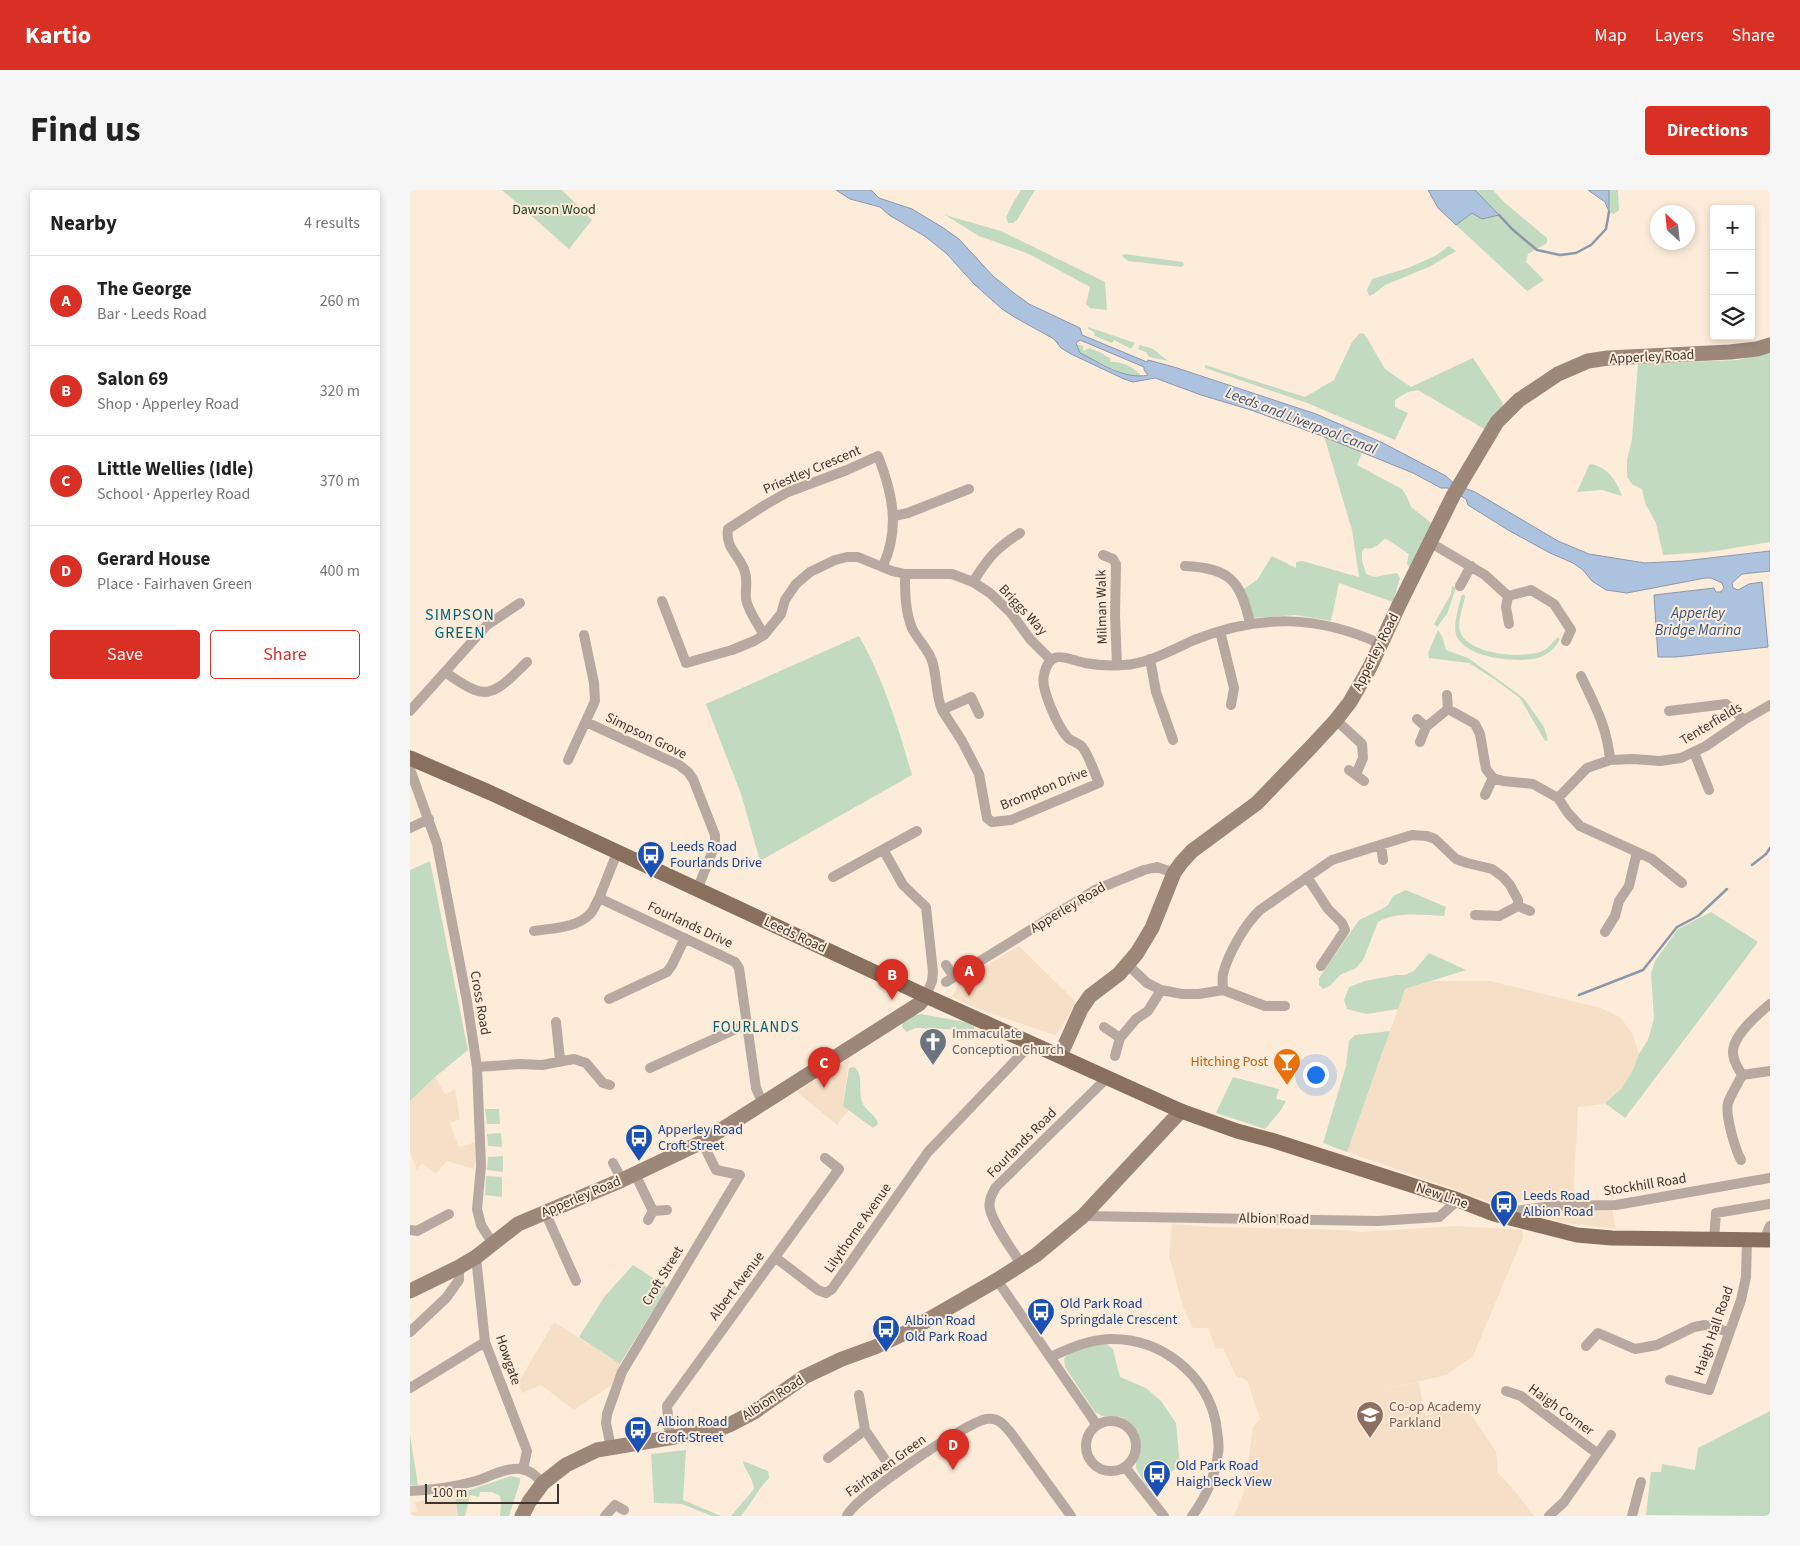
<!DOCTYPE html>
<meta charset="utf-8">
<style>
:root{--surface:#fff;--page:#f6f6f6;--text:#222;--muted:#767676;--line:#e0e0e0;--accent:#d93025}
body{margin:0;font-family:"Source Sans 3",sans-serif;background:var(--page);color:var(--text)}
.controls{position:absolute;right:15px;top:15px;display:grid;overflow:hidden;border-radius:5px;box-shadow:0 2px 8px #0003}
.controls button{width:45px;height:45px;display:grid;place-items:center;padding:0;border:0;border-bottom:1px solid var(--line);background:var(--surface);color:var(--text);font:25px sans-serif}
.compass{position:absolute;left:1240px;top:15px;width:45px;height:45px;border-radius:50%;background:var(--surface);box-shadow:0 2px 8px #0003;rotate:333deg}
.scale{position:absolute;left:15px;bottom:12px;width:134px;box-sizing:border-box;padding-left:5px;border:2px solid #3c352e;border-top:0;font-size:14px;line-height:18px;white-space:nowrap;color:#3c352e;-webkit-text-stroke:4px #fdecda;paint-order:stroke}
.you{position:absolute;left:905px;top:884px;width:18px;height:18px;margin:-12px;border:4px solid #fff;border-radius:50%;background:#1a73e8;box-shadow:0 0 0 8px #1a73e833}
.badge{display:grid;place-items:center;width:32px;height:32px;border-radius:50%;background:var(--accent);color:#fff;font-size:16px;font-weight:700}
.pin{position:absolute;translate:-50% -41px;filter:drop-shadow(0 1px 2px #0008)}
.pin::after{content:'';position:absolute;top:26px;width:18px;height:15px;background:inherit;clip-path:polygon(0 0,100% 0,50% 100%)}
.list{margin:0;padding:0;list-style:none}
h2{display:flex;justify-content:space-between;align-items:center;height:65px;margin:0;padding:0 20px;font-size:21px}
h2 small{font-size:16px;font-weight:400;color:var(--muted)}
.list li{display:grid;grid-template-columns:32px 1fr auto;gap:15px;align-items:center;box-sizing:border-box;height:90px;padding:0 20px;border-top:1px solid var(--line)}
.list b{display:block;font-size:19px;white-space:nowrap}
.list p{margin:0;font-size:16px;white-space:nowrap;color:var(--muted)}
.list em{font-size:16px;font-style:normal;color:var(--muted)}
.actions{display:flex;gap:10px;padding:15px 20px}
.actions a{flex:1;padding:11px 0;border:1px solid var(--accent);border-radius:5px;text-align:center;font-size:18px;color:var(--accent)}
.actions .main{background:var(--accent);color:#fff}
.icon{flex:none;width:28px;height:28px;fill:none;stroke:currentColor;stroke-width:2;stroke-linecap:round;stroke-linejoin:round}
.map{position:relative;flex:none;width:1360px;height:1326px;overflow:hidden;border-radius:5px}
header{display:flex;align-items:center;gap:30px;box-sizing:border-box;height:70px;padding:0 25px;background:var(--accent);color:#fff}
header strong{font-size:24px}
nav{display:flex;gap:28px;margin-inline-start:auto;font-size:18px}
.intro{display:flex;align-items:center;justify-content:space-between;box-sizing:border-box;height:120px;padding:0 30px}
h1{margin:0;font-size:35px}
.button{padding:12px 22px;border-radius:5px;background:var(--accent);color:#fff;font-size:18px;font-weight:700}
main{display:flex;gap:30px;padding:0 30px}
aside{flex:1;background:var(--surface);border-radius:5px;box-shadow:0 2px 8px #0003}
.map>svg:first-child{display:block}
</style>
<header>
<strong>Kartio</strong>
<nav><a>Map</a><a>Layers</a><a>Share</a></nav>
</header>
<div class="intro"><h1>Find us</h1><a class="button">Directions</a></div>
<main>
<aside>
<h2>Nearby<small>4 results</small></h2>
<ul class="list">
<li><span class="badge">A</span><div><b>The George</b><p>Bar · Leeds Road</p></div><em>260 m</em></li>
<li><span class="badge">B</span><div><b>Salon 69</b><p>Shop · Apperley Road</p></div><em>320 m</em></li>
<li><span class="badge">C</span><div><b>Little Wellies (Idle)</b><p>School · Apperley Road</p></div><em>370 m</em></li>
<li><span class="badge">D</span><div><b>Gerard House</b><p>Place · Fairhaven Green</p></div><em>400 m</em></li>
</ul>
<div class="actions"><a class="main">Save</a><a>Share</a></div>
</aside>
<div class="map">
<svg width="1360" height="1326" viewBox="0 0 1360 1326">
<rect width="100%" height="100%" fill="#fdecda"/>
<path fill="#f5dfc7" d="M609 756 666 812 651 838 645 845 571 820 542 807 549 792Z
M1023 791H1080L1191 818 1210 827 1222 843 1229 864 1223 880 1212 898 1193 914 1168 917 1163 1010 1083 1013 937 962 995 799Z
M439 868 433 916 439 920 427 935 387 902Z
M25 887 35 904 45 900 50 929 40 933 49 957 66 952 64 979 37 971 26 984 12 973 7 980 0 962V911Z
M1202 1019 1206 1039 1157 1033 1125 1025 1136 1021Z
M762 1034 803 1037 935 1040 951 1042 1046 1036 1112 1040 1113 1047 1063 1166 1036 1185 960 1203 1009 1192 1015 1226 1052 1216 1059 1222 1086 1261 1088 1283 1104 1300 1124 1326H824L834 1302 843 1237 850 1229 837 1190 826 1186 813 1158 806 1159 798 1138H783L773 1117 759 1065Z
M144 1132 210 1174 205 1193 164 1220 131 1195 112 1203 108 1193Z
M45 1305 48 1326H0V1323L7 1322 5 1312Z"/>
<path fill="#c2dabf" d="M92 0H152L182 30 159 59Z
M611 0H625L607 30 603 33H598L596 27 603 13Z
M1065 0H1083L1094 12 1137 48V53L1118 64 1116 72 1134 90 1117 101 1046 35 1062 23 1088 25Z
M1199 0H1208L1209 20 1204 24 1199 22Z
M535 25 591 41 695 92 697 120 680 118 676 114 680 97 619 64 569 46Z
M1039 56 1046 61 1019 77 975 95 964 104 959 106 957 100 962 89 998 78 1025 66Z
M714 64 773 72 774 75 772 77 718 71 712 66Z
M678 137 725 153 721 159 704 150 702 153 685 146 684 142 678 139Z
M950 143 954 144 957 148 975 179 1001 197 1063 168 1093 213 1092 217 1076 240 1008 200 998 202 985 210V217L998 223 985 250 897 213 795 178V175L895 207 924 190 942 152Z
M666 154 673 156V161L680 158 694 164V165L700 168V172C712 171 723 177 730 184L729 186H718L675 166 670 163Z
M730 155 743 159 758 171 739 167 736 162 728 159Z
M1360 162V352L1299 362 1253 365 1246 333 1235 313 1232 299 1223 295 1217 287V270L1222 249 1228 174 1328 170Z
M914 246 952 263 947 275 992 299 997 307 1001 317 1024 335 1000 378 997 374 999 364 975 348C969 354 965 360 955 358L952 361V370L956 384 964 387 987 383 990 388 983 412 929 393 921 431 886 425 842 428 832 400 847 390 862 366 886 378V372L892 371 949 387 942 340Z
M1182 274C1199 279 1206 290 1212 306L1192 300 1167 302 1179 275Z
M1042 396 1046 398 1037 424 1027 437 1024 434 1041 404Z
M1054 404 1055 407C1053 417 1046 434 1051 444 1062 465 1110 468 1130 462 1137 460 1142 453 1148 447L1150 449C1145 459 1134 468 1123 469 1102 472 1058 468 1047 447 1042 438 1049 416 1051 406Z
M1028 440 1032 446 1036 460 1058 468 1107 503 1115 510 1134 537 1138 550 1135 551 1110 508 1081 487 1059 473 1019 468 1018 463Z
M449 446C474 490 488 537 502 585L350 671 331 604 296 514Z
M20 671 58 860 25 887 0 911V680Z
M996 700 1036 717 1034 726C1013 725 987 721 968 732L953 770 946 778 930 785 920 796 913 799 909 795V788L949 730 970 720 978 715 983 706Z
M1301 722 1348 752 1215 928 1195 913 1212 898 1223 880 1229 864 1238 850 1244 828 1241 784 1245 771 1268 739Z
M1019 763 1056 780 995 799 988 819 957 824 937 819 934 810 939 797 955 791 986 785H995L1004 781Z
M511 824 560 833 564 836V840L505 838 497 842 492 837 493 832 503 826Z
M980 841 937 962 913 953 936 876 939 851 945 845Z
M444 877C454 884 448 900 452 912 455 921 466 924 468 934L463 938 433 916 439 878Z
M823 887 869 899 866 909 876 911 871 920 855 939 806 923Z
M75 919H89L90 934H77Z
M91 943 92 957 78 956 77 944Z
M93 966V982L77 980 78 967Z
M76 986 92 987V1007L75 1005Z
M223 1075 257 1097 210 1174 169 1147 195 1106Z
M695 1153 703 1159 710 1187 736 1198 751 1211 766 1233 770 1276 737 1297 726 1278 728 1242 712 1227 692 1226 685 1222 655 1177 654 1169 659 1163 673 1157Z
M1360 1221V1326L1236 1325 1241 1282H1251L1252 1274 1285 1280 1288 1258Z
M0 1245 8 1295H0Z
M276 1260 273 1310 311 1326H302L272 1314 244 1313 241 1264Z
M333 1271 358 1281 359 1288C348 1299 341 1314 331 1326H321L344 1299C342 1285 334 1280 333 1271Z
M101 1286 110 1288V1292L99 1326H90L91 1313 90 1306 82 1302H70L69 1307 60 1305 55 1326H48L45 1305Z"/>
<path fill="#acc2df" stroke="#8a98aa" fill-rule="evenodd" d="M426 0H461L469 8 502 19 532 37 549 49 583 86 604 103 619 114 670 138 672 145 737 172 738 170 764 177 906 224 971 252 1036 286 1046 295 1065 302 1148 351 1179 364 1235 373 1274 371 1360 361V381L1332 384 1322 393 1323 398 1328 400 1339 394 1352 392 1358 457 1266 467H1248L1244 405 1304 398 1306 402H1311L1314 398 1312 393 1301 388H1295L1217 403 1196 400 1182 391 1173 380 1163 373 1140 363 1098 340 1058 315 1056 309 1038 298H1031L1003 283 912 246 841 220 791 205 745 188 723 192 714 189 661 164 651 158 644 149 606 128 592 119 564 94 537 64 516 47 479 25 470 17 440 9ZM670 150 734 177V180L738 185C714 190 691 173 670 163L666 153Z
M1018 0H1065L1089 25 1072 29 1062 23 1046 35 1028 18Z
M1178 0H1199V22L1195 12Z"/>
<g fill="none" stroke-linecap="round" stroke-linejoin="round">
<path stroke="#8a98aa" stroke-width="2.5" d="M1089 25 1102 39 1127 60 1150 65 1166 63 1181 55 1196 39 1199 22
M1342 675 1356 664 1360 658
M1169 805 1233 780 1267 737 1288 726 1317 699"/>
<path stroke="#b8a9a0" stroke-width="10" d="M484 326 498 323 559 299
M1021 353 1075 385 1098 406 1121 400 1144 414 1161 440 1156 451
M693 365 703 369 706 374 705 425 707 475
M775 376C820 378 831 391 840 434
M495 384C495 402 495 421 502 438 508 451 520 460 523 474 527 490 526 505 532 520
M563 392C578 368 586 358 610 343
M1050 396 1061 376
M1098 406 1096 417 1099 434
M252 411 276 473 322 460 344 451 354 445 371 424 375 410 386 394 400 382 425 370 437 367H448L482 381 495 384H542L563 392 580 403 601 423 620 449 641 470
M810 441 824 498 821 515
M354 445C348 434 338 421 336 409 335 400 338 391 335 382 330 365 315 359 318 339L355 315 378 302 437 280 468 266C483 304 490 338 473 376
M740 469 746 502 763 550
M35 482C44 488 54 496 65 500 85 509 104 484 117 472
M1171 486C1185 516 1197 536 1200 570
M1037 505 1038 519
M0 521 77 435 110 413
M1259 521 1316 514 1334 530
M569 524 561 507 532 520 552 551 569 584 577 628 582 632 601 630 689 593C684 582 680 568 673 558 670 553 662 552 658 548 648 537 630 498 634 485 640 457 657 469 675 473 686 475 702 476 713 475 738 474 762 460 784 450 849 424 908 425 971 454
M1007 529 1016 537
M926 530 952 554 953 568 946 584
M176 532 269 575 278 582 283 589 305 645V655L287 700
M1010 552 1016 537 1038 519 1065 534 1070 544 1076 579 1083 588 1093 591 1123 594 1148 608 1158 623 1170 636 1227 662
M1284 562 1299 600
M158 570 185 511 184 493 174 445
M0 579 27 654 57 811 67 877 71 976 67 1019 71 1035 83 1054
M939 580 954 591
M1075 605 1083 588
M1148 608 1177 578 1200 570 1223 569 1250 571 1271 568 1296 556 1334 530 1360 515
M0 638 19 629
M971 655 973 670
M474 661 493 695 516 717 523 782 522 791 516 806
M207 663 189 708 325 772 329 778 346 898 353 914
M423 687 507 641
M897 687 918 719 932 733 935 740 911 776
M1108 716 1120 721
M124 741C142 738 166 738 179 725 184 721 186 713 189 708
M1195 742 1205 726 1209 711 1219 696 1227 662 1242 669 1272 693
M536 775 544 787
M718 775 737 793 751 800 772 804H789L813 800 855 816H875
M536 792 685 700 734 680 747 677 764 683
M813 800C813 795 812 789 813 784 818 764 835 734 850 720L922 670 1002 645 1017 646 1025 649 1046 669 1057 673 1082 679 1093 687 1100 695 1108 710V716L1089 726 1065 725
M199 809 257 782 262 775 275 748
M146 832 150 870
M694 837 710 848
M705 866 710 848 726 829 738 821 751 800
M67 877 110 874 132 875 164 869 176 873 193 893 200 895
M240 878 337 834
M1332 885 1360 881
M1331 970C1325 959 1315 925 1318 913 1321 904 1328 894 1332 885 1328 878 1323 871 1323 863 1322 846 1348 824 1360 814
M203 973 212 990
M225 984 243 1021 238 1030
M243 1021 257 1020
M135 1022 166 1091
M1092 1023 1142 1016 1206 1015 1360 988
M673 1026 968 1031 1029 1027 1048 1010
M0 1040 7 1041 39 1024
M1304 1050 1306 1023 1360 1014
M1354 1050 1360 1036
M66 1067 75 1152 117 1261 113 1279
M366 1068 408 1100 416 1103 422 1099 518 962 621 854
M611 1074C603 1061 583 1034 580 1019 578 1011 582 1004 586 997L697 888
M587 1090 687 1235
M0 1142 36 1108 49 1090V1077
M1176 1156 1188 1143 1225 1159 1247 1155 1284 1137 1295 1135 1319 1142
M641 1167C659 1158 681 1149 702 1149 752 1149 796 1184 806 1233 807 1243 810 1254 808 1263 806 1285 795 1309 782 1326
M1260 1190 1299 1200 1331 1110 1336 1087 1337 1050
M0 1198 75 1152
M1096 1201 1111 1206 1188 1264
M449 1205 455 1240 485 1284
M676 1256a25 25 0 1 1 50 0a25 25 0 1 1-50 0Z
M260 1248 257 1216 429 979 415 968
M201 1258 196 1233 197 1224 212 1182 330 985 306 980 292 952
M418 1268 455 1240
M715 1277 754 1326
M0 1301C23 1300 44 1297 66 1291 79 1287 96 1277 111 1279 120 1280 126 1286 133 1293
M195 1326 205 1315 214 1320
M437 1326C442 1309 557 1232 576 1229 589 1227 594 1235 601 1243L661 1326
M1139 1326 1154 1312 1201 1245
M1222 1326 1231 1292"/>
<path stroke="#9c8779" stroke-width="15" d="M650 866 671 819 680 806 709 784 727 763 742 738 764 683 771 673 782 661 847 613 902 556 926 530 940 512 960 477 989 415 1043 306 1087 232 1109 210 1148 184 1178 171 1198 168 1320 162 1347 159 1360 155
M0 1101 49 1077 66 1067 108 1034 212 990 292 952 509 814 516 806
M112 1326 119 1312 133 1293 156 1275 187 1260 306 1240 319 1235 344 1222 394 1187 432 1169 465 1157 495 1143 587 1090 626 1065 673 1026 771 921"/>
<path stroke="#886f5e" stroke-width="15" d="M0 568 81 603 516 806 771 921 827 941 861 950 1048 1010 1084 1024 1167 1045 1202 1048 1360 1050"/>
</g>
<defs>
<symbol id="bus-pin" viewBox="-11 -11 22 30"><path d="M0 17L-7.5 6A9.5 9.5 0 1 1 7.5 6Z" fill="#1a4fb4" stroke="#fdecda"/><path d="M-5-6H5V4H4V6H2V4H-2V6H-4V4H-5ZM-3.5-4V0h7V-4ZM-3.5 1.2v1.5H-2V1.2ZM2 1.2v1.5H3.5V1.2Z" fill="#fff"/></symbol>
<symbol id="church-pin" viewBox="-11 -11 22 30"><path d="M0 17L-7.5 6A9.5 9.5 0 1 1 7.5 6Z" fill="#6b7280" stroke="#fdecda"/><path d="M-1.2-6h2.4v3.5h3.3v2.4h-3.3V6h-2.4V-.1h-3.3v-2.4h3.3Z" fill="#fff"/></symbol>
<symbol id="bar-pin" viewBox="-11 -11 22 30"><path d="M0 17L-7.5 6A9.5 9.5 0 1 1 7.5 6Z" fill="#e8710a" stroke="#fdecda"/><path d="M-6-5H6L.8 .8V4.5H3.5V6h-7V4.5H-.8V.8Z" fill="#fff"/></symbol>
<symbol id="school-pin" viewBox="-11 -11 22 30"><path d="M0 17L-7.5 6A9.5 9.5 0 1 1 7.5 6Z" fill="#8d6e63" stroke="#fdecda"/><path d="M0-5L7-2L0 1L-7-2ZM-4 1L0 2.5L4 1V4Q0 6-4 4Z" fill="#fff"/></symbol>
</defs>
<g fill-rule="evenodd">
<use href="#bus-pin" x="225" y="649" width="32" height="43"/>
<use href="#church-pin" x="507" y="836" width="32" height="43"/>
<use href="#bar-pin" x="861" y="856" width="32" height="43"/>
<use href="#bus-pin" x="213" y="932" width="32" height="43"/>
<use href="#bus-pin" x="1078" y="998" width="32" height="43"/>
<use href="#bus-pin" x="615" y="1106" width="32" height="43"/>
<use href="#bus-pin" x="460" y="1123" width="32" height="43"/>
<use href="#school-pin" x="944" y="1209" width="32" height="43"/>
<use href="#bus-pin" x="212" y="1224" width="32" height="43"/>
<use href="#bus-pin" x="731" y="1268" width="32" height="43"/>
</g>
<g text-anchor="middle" dominant-baseline="central" stroke-width="4" stroke-linejoin="round" paint-order="stroke">
<g font-size="14" fill="#193e16" stroke="#fdecda">
<text x="144" y="20">Dawson Wood</text>
</g>
<g font-size="14" fill="#3c352e" stroke="#fdecda">
<text transform="translate(1242 167) rotate(-3)">Apperley Road</text>
<text transform="translate(402 280) rotate(-23)">Priestley Crescent</text>
<text transform="translate(692 417) rotate(-91)">Milman Walk</text>
<text transform="translate(613 420) rotate(47)">Briggs Way</text>
<text transform="translate(966 462) rotate(-63)">Apperley Road</text>
<text transform="translate(1301 534) rotate(-31)">Tenterfields</text>
<text transform="translate(236 546) rotate(26)">Simpson Grove</text>
<text transform="translate(634 599) rotate(-22)">Brompton Drive</text>
<text transform="translate(658 718) rotate(-31)">Apperley Road</text>
<text transform="translate(280 735) rotate(25)">Fourlands Drive</text>
<text transform="translate(385 745) rotate(25)">Leeds Road</text>
<text transform="translate(70 813) rotate(80)">Cross Road</text>
<text transform="translate(612 953) rotate(-45)">Fourlands Road</text>
<text transform="translate(1235 995) rotate(-9)">Stockhill Road</text>
<text transform="translate(1032 1006) rotate(19)">New Line</text>
<text transform="translate(171 1007) rotate(-23)">Apperley Road</text>
<text transform="translate(864 1029) rotate(1)">Albion Road</text>
<text transform="translate(448 1038) rotate(-55)">Lilythorne Avenue</text>
<text transform="translate(253 1086) rotate(-59)">Croft Street</text>
<text transform="translate(327 1096) rotate(-53)">Albert Avenue</text>
<text transform="translate(1304 1141) rotate(-71)">Haigh Hall Road</text>
<text transform="translate(98 1170) rotate(71)">Howgate</text>
<text transform="translate(363 1208) rotate(-33)">Albion Road</text>
<text transform="translate(1151 1220) rotate(36)">Haigh Corner</text>
<text transform="translate(476 1276) rotate(-36)">Fairhaven Green</text>
</g>
<g font-size="14" fill="#164399" stroke="#fdecda" text-anchor="start">
<text x="260" y="657">Leeds Road<tspan x="260" dy="16">Fourlands Drive</tspan></text>
<text x="248" y="940">Apperley Road<tspan x="248" dy="16">Croft Street</tspan></text>
<text x="1113" y="1006">Leeds Road<tspan x="1113" dy="16">Albion Road</tspan></text>
<text x="650" y="1114">Old Park Road<tspan x="650" dy="16">Springdale Crescent</tspan></text>
<text x="495" y="1131">Albion Road<tspan x="495" dy="16">Old Park Road</tspan></text>
<text x="247" y="1232">Albion Road<tspan x="247" dy="16">Croft Street</tspan></text>
<text x="766" y="1276">Old Park Road<tspan x="766" dy="16">Haigh Beck View</tspan></text>
</g>
<g font-size="14" fill="#5b616d" stroke="#fdecda" text-anchor="start">
<text x="542" y="844">Immaculate<tspan x="542" dy="16">Conception Church</tspan></text>
</g>
<g font-size="14" fill="#c56008" stroke="#fdecda" text-anchor="end">
<text x="858" y="872">Hitching Post</text>
</g>
<g font-size="14" fill="#785e54" stroke="#fdecda" text-anchor="start">
<text x="979" y="1217">Co-op Academy<tspan x="979" dy="16">Parkland</tspan></text>
</g>
<g font-size="15" font-style="italic" fill="#35557e" stroke="#fdecda">
<text transform="translate(891 231) rotate(21)">Leeds and Liverpool Canal</text>
<text x="1288" y="423">Apperley<tspan x="1288" dy="17">Bridge Marina</tspan></text>
</g>
<g font-size="15" letter-spacing="1" fill="#005f71" stroke="#fdecda">
<text x="346" y="837">FOURLANDS</text>
</g>
<g font-size="16" letter-spacing="1" fill="#005f71" stroke="#fdecda">
<text x="50" y="425">SIMPSON<tspan x="50" dy="18">GREEN</tspan></text>
</g>
</g>
</svg>
<div class="controls">
<button>+</button>
<button>−</button>
<button><svg class="icon" aria-label="layers" viewBox="0 0 24 24"><path d="M12 4l9 5-9 5-9-5zM3 14l9 5 9-5"/></svg></button>
</div>
<svg class="compass" viewBox="-18 -18 36 36"><path d="M0-13l5 13h-10z" fill="#e53935"/><path d="M0 13l5-13h-10z" fill="#767676"/></svg>
<div class="scale">100 m</div>
<div class="you"></div>
<div class="pin badge" style="left:559px;top:806px">A</div>
<div class="pin badge" style="left:482px;top:810px">B</div>
<div class="pin badge" style="left:414px;top:898px">C</div>
<div class="pin badge" style="left:543px;top:1280px">D</div>
</div>
</main>
